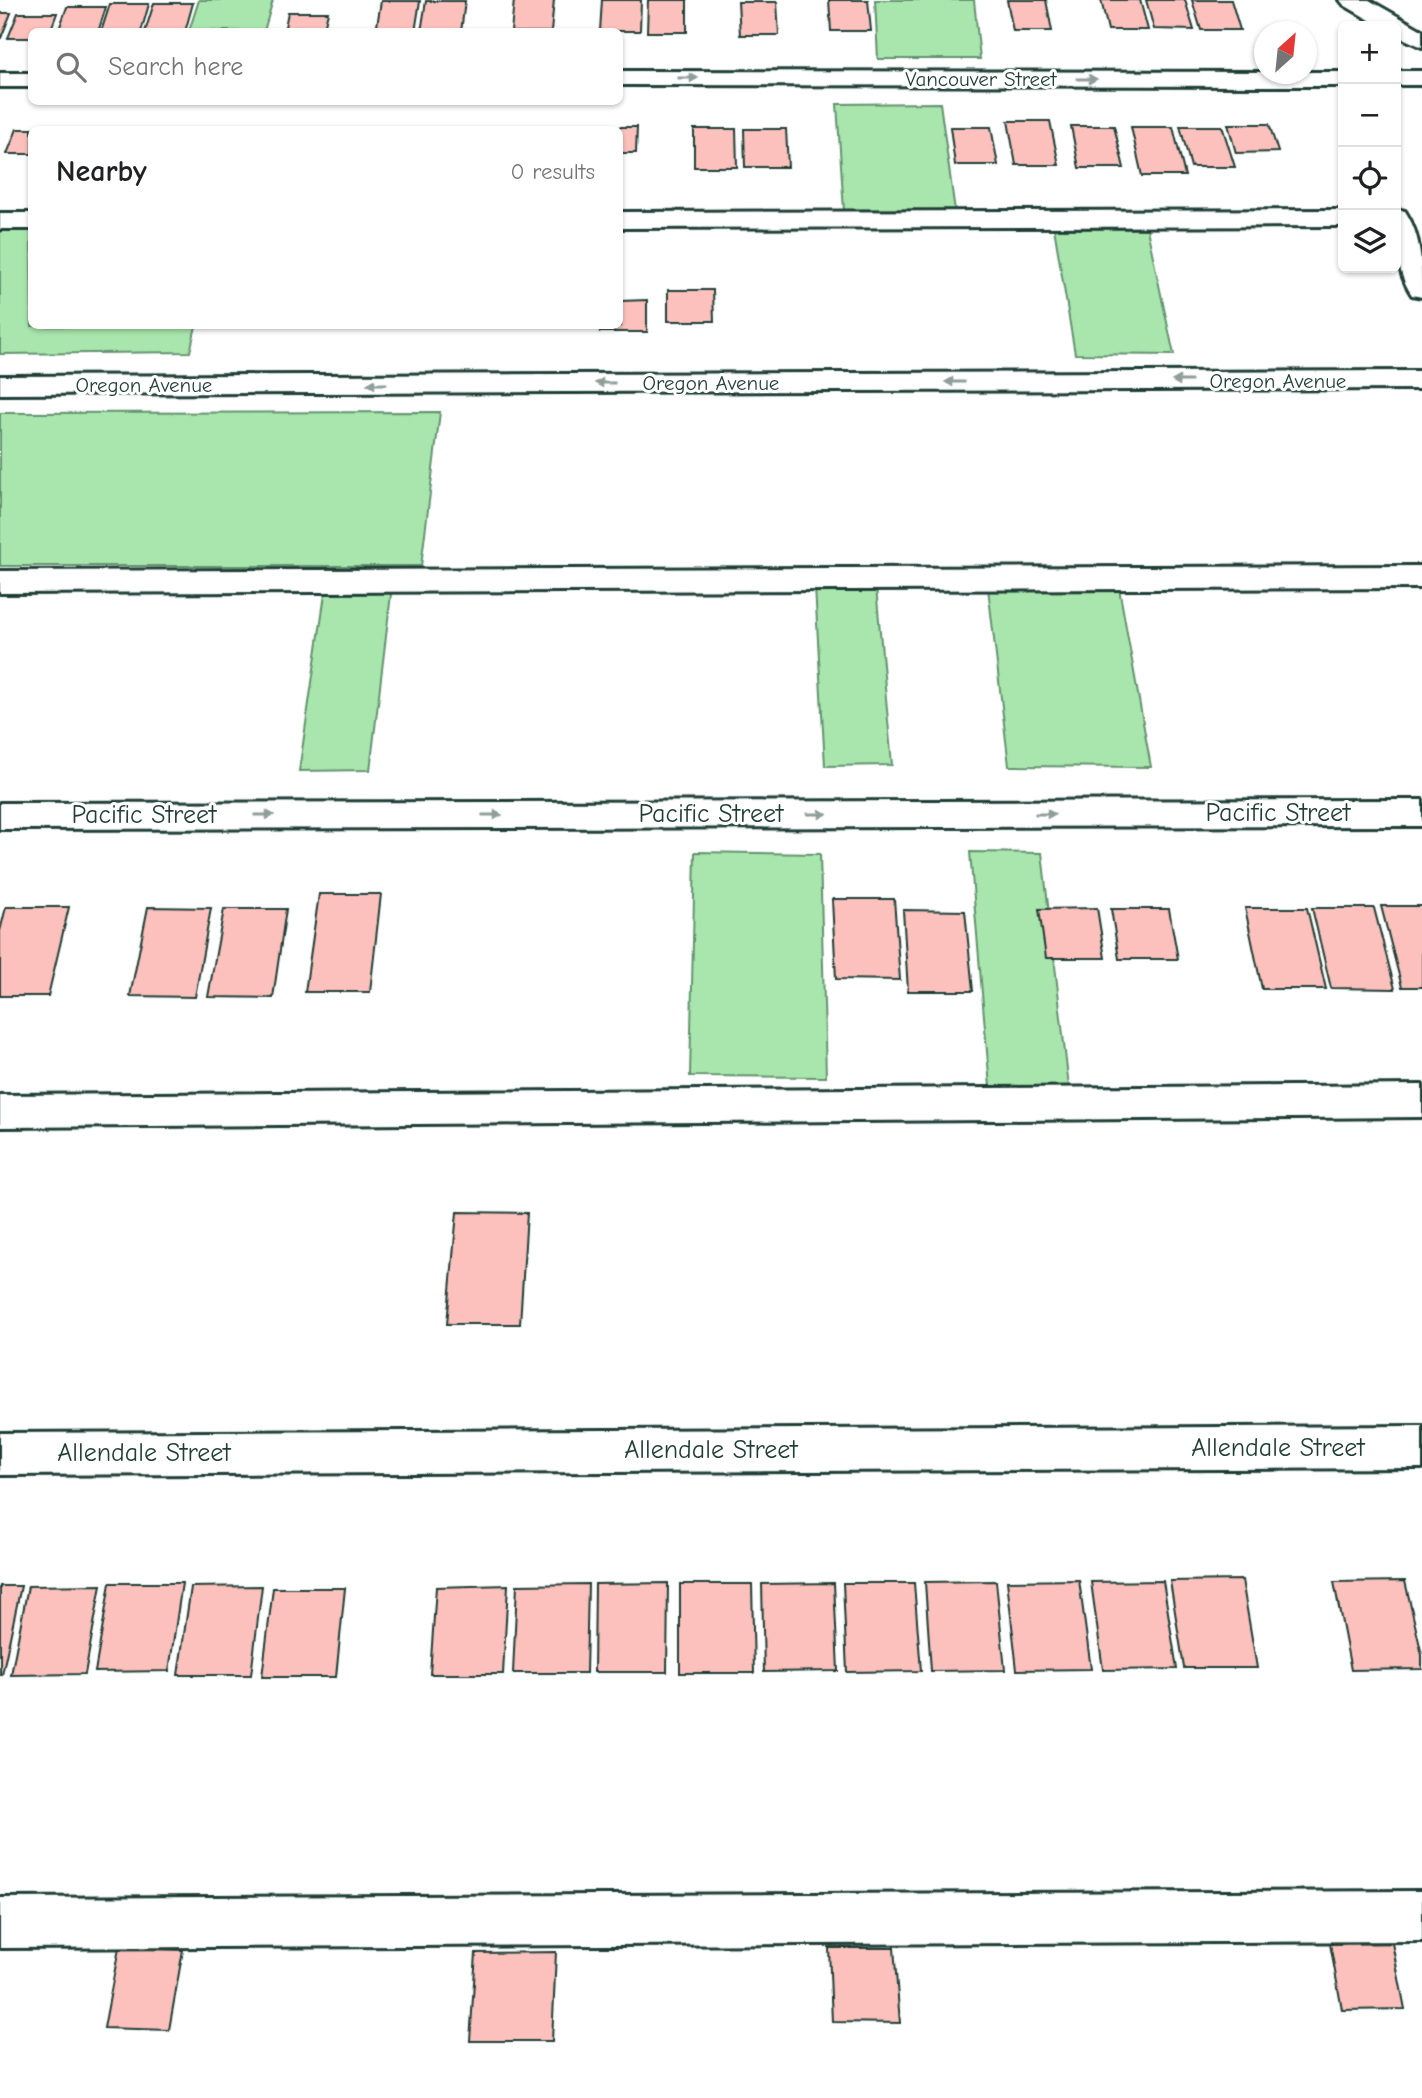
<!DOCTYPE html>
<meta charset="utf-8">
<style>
:root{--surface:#fff;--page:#f2f2f2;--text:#202124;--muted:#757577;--line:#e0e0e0}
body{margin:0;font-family:"Comic Neue",sans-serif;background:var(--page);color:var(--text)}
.controls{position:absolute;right:21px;top:21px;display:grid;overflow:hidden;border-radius:10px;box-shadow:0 2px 5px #0004}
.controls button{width:63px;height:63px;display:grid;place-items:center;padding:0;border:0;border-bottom:2px solid var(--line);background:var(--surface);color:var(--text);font:35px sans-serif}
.compass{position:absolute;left:1254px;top:21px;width:63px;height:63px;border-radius:50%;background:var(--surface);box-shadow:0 2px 5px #0004;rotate:27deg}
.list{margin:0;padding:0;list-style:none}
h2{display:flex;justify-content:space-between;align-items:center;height:91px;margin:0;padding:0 28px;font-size:30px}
h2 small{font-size:23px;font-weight:400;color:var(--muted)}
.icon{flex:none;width:38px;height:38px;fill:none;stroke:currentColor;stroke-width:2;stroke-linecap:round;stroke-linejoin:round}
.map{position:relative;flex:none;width:1422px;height:2098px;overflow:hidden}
.search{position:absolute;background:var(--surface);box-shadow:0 2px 5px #0004;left:28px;top:28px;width:595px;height:77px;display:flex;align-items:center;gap:18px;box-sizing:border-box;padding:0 24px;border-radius:10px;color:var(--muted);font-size:26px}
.panel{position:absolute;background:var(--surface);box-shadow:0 2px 5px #0004;left:28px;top:126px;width:595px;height:203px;border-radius:10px}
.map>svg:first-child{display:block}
</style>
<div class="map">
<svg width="1422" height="2098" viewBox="0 0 1422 2098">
<rect width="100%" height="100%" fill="#fff"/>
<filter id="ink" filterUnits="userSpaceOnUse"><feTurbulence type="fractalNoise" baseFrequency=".0143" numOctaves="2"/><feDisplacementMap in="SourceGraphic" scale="14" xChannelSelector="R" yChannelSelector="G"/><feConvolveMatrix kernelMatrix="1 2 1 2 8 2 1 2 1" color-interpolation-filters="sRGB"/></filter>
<g filter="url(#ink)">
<path fill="#a9e6ad" stroke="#649270" stroke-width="2" d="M199 0H273L264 31H189Z
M875 0H974L980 59H878Z
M940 103 955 211H844L837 104Z
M1054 228 1147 229 1174 355 1075 354Z
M0 230H31L32 326H196L190 352 0 354Z
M440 412 421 566H0V413Z
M392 586 370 770 299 771 326 587Z
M815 587H876L892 765 825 766Z
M988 588H1119L1151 767 1009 766Z
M695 852 820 854 826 1077 690 1076Z
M970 852 1042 853 1069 1087H990Z"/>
<path fill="#fdc1bd" stroke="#1f3d34" stroke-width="2" d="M514 0H554L551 32H511Z
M602 0H641L640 31H600Z
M648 0H687V32H647Z
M829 0H868L871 31H831Z
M1007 0H1046L1052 31H1013Z
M1101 0H1140L1148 30H1108Z
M1146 0H1185L1194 30 1154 29Z
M1192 0H1231L1240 30H1201Z
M381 1H420L415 32H376Z
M426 1H465L461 32H421Z
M738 2H777L779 35H740Z
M154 3H193L185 32H145Z
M110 4H149L141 32H101Z
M67 7H106L98 32H58Z
M288 12H328L323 32H284Z
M0 13H11L1 38H0Z
M18 13H57L50 32H32V38H8Z
M1008 121H1050L1059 165H1016Z
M1228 124H1269L1278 152 1236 153Z
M1071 126H1114L1124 168H1079Z
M1180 126H1222L1235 167H1191Z
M595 127H637L636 153H620V130H595Z
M950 127H991L998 165H955Z
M1131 127H1173L1185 176H1142Z
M17 129H58L32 130V154H7Z
M694 129H736L737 167H694Z
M744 129H786L788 167H745Z
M668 290H713L714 321H668Z
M647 300V332H600V326H620V301Z
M319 894H381L370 992H305Z
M832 899H894L900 980 836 979Z
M1381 906H1422V987H1402Z
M6 907H69L48 996H0V931Z
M148 907 211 908 195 997 130 996Z
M1097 908 1105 958H1046L1039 909Z
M1245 908H1307L1326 989H1262Z
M1312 908H1374L1395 989 1331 988Z
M224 909H286L273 998 208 997Z
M1111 909H1169L1178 959H1119Z
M903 910 965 911 973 991H908Z
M457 1212 527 1213 520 1324H447Z
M1079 1580 1091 1669 1017 1670 1007 1581Z
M1242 1580 1257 1668H1184L1170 1581Z
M996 1581 1005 1670 931 1671 925 1582Z
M1163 1581 1177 1669 1103 1670 1091 1582Z
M1405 1581 1422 1655V1669L1351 1670 1334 1582Z
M110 1583H182L169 1671 95 1672Z
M668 1583 667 1672H594L595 1584Z
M834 1583 838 1671 764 1672 762 1584Z
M843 1583H914L921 1671 847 1672Z
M588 1584 586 1673H513L517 1585Z
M680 1584H752L754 1673H680Z
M101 1585 85 1674 11 1675 28 1586Z
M508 1585 503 1674H430L436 1587Z
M0 1586H21L2 1675H0Z
M262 1586 251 1675H178L191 1587Z
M273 1588H345L336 1677H262Z
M1392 1943 1405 2009 1342 2010 1330 1944Z
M119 1948 183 1950 169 2030 104 2028Z
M829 1948H894L900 2023 832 2022Z
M556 1952 552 2041H470L476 1953Z"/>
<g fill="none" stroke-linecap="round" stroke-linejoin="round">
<defs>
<path id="minor" d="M1340 0H1369L1422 30V47L1396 35V26H1380L1344 5Z
M620 71 1343 72V86L620 85Z
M1396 71H1422V85H1396Z
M0 73H32V87H0Z
M1396 209 1405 211C1422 237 1422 267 1422 297L1412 295C1395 270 1395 238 1396 209Z
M1343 210V226L620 228V212Z
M0 213H32V229H0Z
M1422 371V389L0 394V376Z
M1422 566V588L0 593V571Z
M1422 800V826L0 829V803Z
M1422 1085V1117L0 1127V1095Z
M1422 1426V1468L0 1475V1433Z
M1422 1891V1941L0 1948V1898Z"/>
</defs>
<use href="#minor" stroke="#1f3d34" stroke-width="6"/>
<use href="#minor" fill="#fff" fill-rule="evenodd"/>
</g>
<defs><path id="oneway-solid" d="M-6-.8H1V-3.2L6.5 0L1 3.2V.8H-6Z" transform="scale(1.75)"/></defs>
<g fill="#8f9e9a">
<use href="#oneway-solid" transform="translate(688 78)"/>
<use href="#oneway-solid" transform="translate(1087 79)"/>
<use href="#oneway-solid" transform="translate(1182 381) rotate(180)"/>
<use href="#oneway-solid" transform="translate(955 382) rotate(180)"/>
<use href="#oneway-solid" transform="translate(605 383) rotate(180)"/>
<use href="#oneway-solid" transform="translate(377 384) rotate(180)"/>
<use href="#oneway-solid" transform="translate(817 814)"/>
<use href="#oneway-solid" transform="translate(1045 814)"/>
<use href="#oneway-solid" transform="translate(264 815)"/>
<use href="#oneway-solid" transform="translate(492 815)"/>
</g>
</g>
<g text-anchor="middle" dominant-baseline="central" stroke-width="6" stroke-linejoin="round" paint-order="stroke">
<g font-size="21" fill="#1f3d34" stroke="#fff">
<text x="981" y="79">Vancouver Street</text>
<text x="1278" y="381">Oregon Avenue</text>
<text x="711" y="383">Oregon Avenue</text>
<text x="144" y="385">Oregon Avenue</text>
</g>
<g font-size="26" fill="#1f3d34" stroke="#fff">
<text x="1278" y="813">Pacific Street</text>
<text x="711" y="814">Pacific Street</text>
<text x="144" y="815">Pacific Street</text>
<text x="1278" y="1448">Allendale Street</text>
<text x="711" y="1450">Allendale Street</text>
<text x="144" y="1453">Allendale Street</text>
</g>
</g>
</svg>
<div class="controls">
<button>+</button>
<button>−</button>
<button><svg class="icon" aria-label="locate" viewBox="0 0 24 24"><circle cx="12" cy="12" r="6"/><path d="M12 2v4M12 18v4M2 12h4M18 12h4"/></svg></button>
<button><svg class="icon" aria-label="layers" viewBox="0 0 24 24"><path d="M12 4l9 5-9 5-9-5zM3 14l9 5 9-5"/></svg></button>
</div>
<svg class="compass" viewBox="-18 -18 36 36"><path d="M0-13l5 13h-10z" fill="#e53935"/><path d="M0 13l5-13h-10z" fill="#757577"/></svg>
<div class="search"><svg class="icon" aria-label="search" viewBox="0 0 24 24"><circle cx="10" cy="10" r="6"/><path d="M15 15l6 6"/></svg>Search here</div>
<section class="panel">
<h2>Nearby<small>0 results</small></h2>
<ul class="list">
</ul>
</section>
</div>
